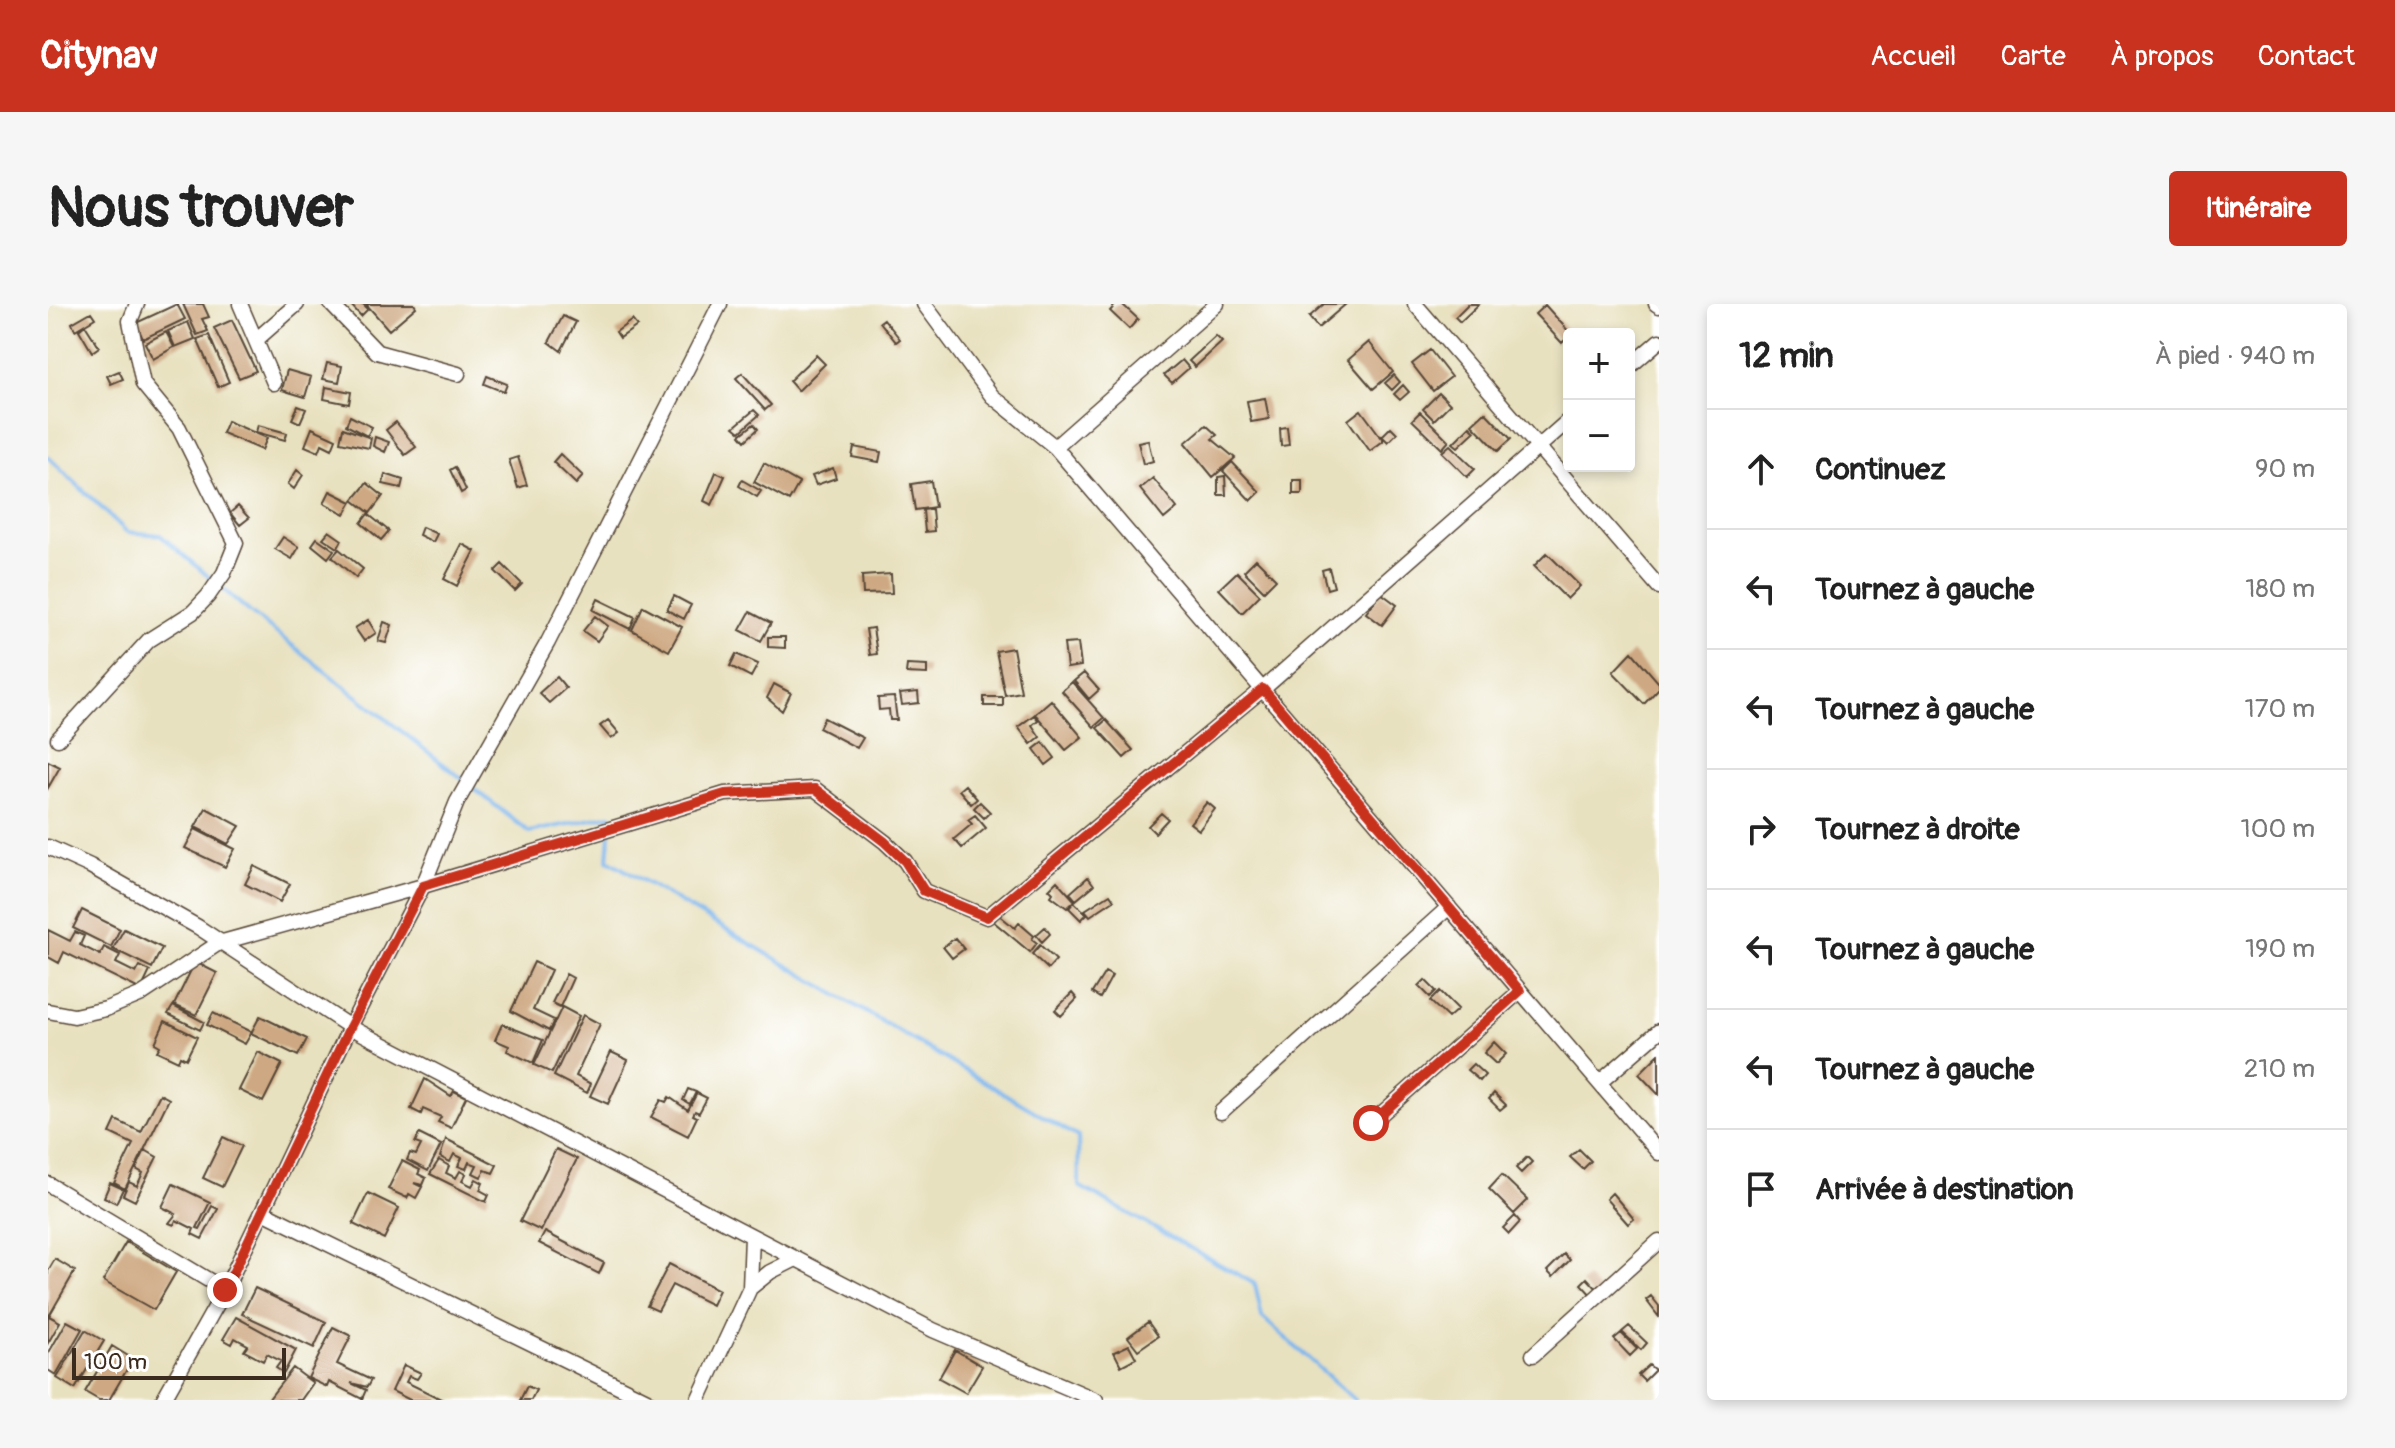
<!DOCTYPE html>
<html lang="fr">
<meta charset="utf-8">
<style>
:root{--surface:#fff;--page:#f6f6f6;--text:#222;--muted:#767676;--line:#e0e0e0;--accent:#c8321e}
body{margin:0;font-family:Pangolin,sans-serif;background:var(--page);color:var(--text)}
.controls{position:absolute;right:24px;top:24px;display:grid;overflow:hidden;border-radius:8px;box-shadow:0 4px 12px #0003}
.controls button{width:72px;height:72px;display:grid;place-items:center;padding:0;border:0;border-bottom:2px solid var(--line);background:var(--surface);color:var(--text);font:40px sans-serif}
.scale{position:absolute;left:24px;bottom:20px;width:214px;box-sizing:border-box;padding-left:8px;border:4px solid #3b2a1e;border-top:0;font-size:22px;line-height:28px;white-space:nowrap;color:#3b2a1e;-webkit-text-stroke:6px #fff;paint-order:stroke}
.stop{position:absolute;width:24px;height:24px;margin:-18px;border:6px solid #c8321e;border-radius:50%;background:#fff}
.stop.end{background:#c8321e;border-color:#fff;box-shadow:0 2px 8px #0008}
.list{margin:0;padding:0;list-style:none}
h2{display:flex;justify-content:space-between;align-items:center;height:104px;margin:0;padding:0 32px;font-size:34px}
h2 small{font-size:26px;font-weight:400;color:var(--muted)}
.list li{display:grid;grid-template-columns:52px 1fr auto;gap:24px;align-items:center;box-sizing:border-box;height:120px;padding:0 32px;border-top:2px solid var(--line)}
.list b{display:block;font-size:30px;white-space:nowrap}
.list em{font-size:26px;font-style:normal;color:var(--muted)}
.icon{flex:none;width:44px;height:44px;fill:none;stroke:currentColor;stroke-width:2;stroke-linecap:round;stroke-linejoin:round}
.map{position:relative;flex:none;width:1611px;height:1096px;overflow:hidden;border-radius:8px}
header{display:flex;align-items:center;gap:48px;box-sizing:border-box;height:112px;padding:0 40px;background:var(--accent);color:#fff}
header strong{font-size:38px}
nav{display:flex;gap:44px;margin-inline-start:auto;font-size:28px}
.intro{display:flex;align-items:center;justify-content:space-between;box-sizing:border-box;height:192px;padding:0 48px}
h1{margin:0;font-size:56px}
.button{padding:20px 36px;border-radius:8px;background:var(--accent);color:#fff;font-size:28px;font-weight:700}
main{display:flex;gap:48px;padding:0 48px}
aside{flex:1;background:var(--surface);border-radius:8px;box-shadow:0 4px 12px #0003}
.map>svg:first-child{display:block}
</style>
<header>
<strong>Citynav</strong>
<nav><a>Accueil</a><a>Carte</a><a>À propos</a><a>Contact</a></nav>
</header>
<div class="intro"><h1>Nous trouver</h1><a class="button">Itinéraire</a></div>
<main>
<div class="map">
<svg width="1611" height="1096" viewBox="0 0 1611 1096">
<rect width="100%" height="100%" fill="#fff"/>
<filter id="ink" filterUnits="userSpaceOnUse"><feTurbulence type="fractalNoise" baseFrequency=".0125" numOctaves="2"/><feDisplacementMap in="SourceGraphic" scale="16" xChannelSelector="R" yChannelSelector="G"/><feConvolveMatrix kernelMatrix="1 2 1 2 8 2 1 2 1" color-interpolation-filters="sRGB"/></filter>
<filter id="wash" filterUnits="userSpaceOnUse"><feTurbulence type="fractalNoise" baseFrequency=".006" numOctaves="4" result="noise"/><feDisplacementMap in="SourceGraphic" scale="32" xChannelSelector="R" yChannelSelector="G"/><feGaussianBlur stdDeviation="1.8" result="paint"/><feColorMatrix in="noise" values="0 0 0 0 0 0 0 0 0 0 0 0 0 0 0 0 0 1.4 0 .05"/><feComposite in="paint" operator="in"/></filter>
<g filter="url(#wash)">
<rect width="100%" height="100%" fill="#e8e1bf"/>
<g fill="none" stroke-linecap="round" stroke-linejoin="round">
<path stroke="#7cb6ed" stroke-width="4" d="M0 153 79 228 112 231 203 309 417 477
M424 483 481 528 563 511 562 521
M562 530 560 556 1030 833 1031 882 1207 980 1214 1013 1307 1096"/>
</g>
<g id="blocks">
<path fill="#cea882" d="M129 0 137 15 95 35 88 19Z
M135 0H155L161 13 154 15 160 27 149 31Z
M302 0H315L320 5 313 12Z
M318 0H366L368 3 341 26Z
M1068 0H1074L1090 15 1081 25 1062 7Z
M1276 0H1298L1270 24 1261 13Z
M1420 0H1431L1412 18 1407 13Z
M1497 1 1523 30 1514 39 1487 10Z
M43 8 47 14 27 26 24 19Z
M515 12 528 18 513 47 501 38Z
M836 15 852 35 848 38 832 18Z
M184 16 208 67 191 74 166 24Z
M584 16 589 22 572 34 568 28Z
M140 18 147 35 127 43 120 27Z
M37 21 51 43 44 48 31 26Z
M118 28 126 43 105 55 97 39Z
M161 31 181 78 170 83 149 35Z
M1168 32 1174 38 1147 63 1141 57Z
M1321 38 1345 68 1325 85 1300 56Z
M1382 46 1403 73 1385 87 1364 60Z
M768 51 777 60 750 87 741 77Z
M1134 56 1141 64 1124 79 1116 71Z
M279 59 294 62 291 78 275 75Z
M239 66 263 73 257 93 234 86Z
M71 67 75 75 63 80 59 72Z
M694 69 723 101 717 106 688 74Z
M1346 71 1352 78 1344 86 1337 79Z
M439 72 459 80 456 88 436 80Z
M1355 81 1361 88 1352 96 1346 90Z
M278 83 303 88 301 100 276 95Z
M1391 89 1402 100 1386 116 1375 105Z
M1217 94 1221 115 1203 118 1199 97Z
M250 102 258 105 252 119 244 115Z
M706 106 711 111 692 128 686 123Z
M1313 106 1333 133 1343 123 1349 129 1340 138 1335 133V137L1322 147 1300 116Z
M1372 108 1401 137 1394 145 1364 116Z
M1437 108 1463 135 1450 147 1424 120Z
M302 112 324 123 319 132 298 121Z
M179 117 219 134 214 146 174 129Z
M348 118 368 143 357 151 338 126Z
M706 120 710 125 697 137 692 131Z
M210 121 239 129 237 136 208 128Z
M1158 121 1169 131 1164 135 1187 154 1165 173 1137 139Z
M1422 122 1427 127 1410 143 1405 139Z
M1239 123 1241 141 1233 142 1232 124Z
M264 124 288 135 284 145 274 140 271 148 257 142Z
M295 124 323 134 321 144 292 138Z
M327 133 341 138 337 148 325 142Z
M1100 136 1105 157 1095 160 1090 138Z
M1402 141 1427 165 1419 173 1394 148Z
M806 143 833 148 831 158 804 153Z
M512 150 535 172 528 180 505 158Z
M470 153 479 181 470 184 461 156Z
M1184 158 1212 188 1203 197 1175 167Z
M716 159 751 179 741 197 706 178Z
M407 163 418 186 413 189 402 166Z
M785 164 788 174 768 181 764 172Z
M249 166 255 171 246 185 240 180Z
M668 168 677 172 664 201 656 197Z
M337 170 355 176 353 184 335 180Z
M1177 172 1178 191H1170V173Z
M1105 174 1129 204 1116 215 1092 185Z
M694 176 713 187 709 193 691 182Z
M1245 176H1254V190H1245Z
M883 177 887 203 867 206 863 180Z
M319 179 335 192 322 209 305 196Z
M282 187 304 198 297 210 276 199Z
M190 202 201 214 192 221 182 209Z
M884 205 886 227 877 228 875 206Z
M320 210 341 227 333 236 313 219Z
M374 223 389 230 385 238 371 231Z
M281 227 294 236 290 244 275 234Z
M235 233 251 243 244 255 227 245Z
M269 234 286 246 280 254 264 241Z
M414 240 427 247 409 282 396 275Z
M291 245 315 265 308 274 284 253Z
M1499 249 1532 282 1519 295 1486 262Z
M1208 255 1228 275 1216 287 1196 267Z
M454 260 474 280 467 287 447 267Z
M1281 264 1286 283 1279 285 1274 266Z
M1189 268 1212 291 1194 309 1171 285Z
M843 270 844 289 815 290 814 272Z
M1333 289 1349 301 1334 321 1318 309Z
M626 292 643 301 636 315 619 306Z
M550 295 587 313 582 325 545 306Z
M595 302 634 323 621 347 584 326Z
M702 308 723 319 713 337 692 326Z
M547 312 560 322 549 337 535 327Z
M320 316 328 329 316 337 307 324Z
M336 318 344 321 338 339 330 337Z
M825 324 829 350 822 351 818 325Z
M720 333H737V344L720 343Z
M1030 339 1033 362 1019 364 1016 340Z
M965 344 973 388 957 391 948 347Z
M1584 348 1611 379V384L1596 400 1565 368Z
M688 350 710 360 703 373 682 362Z
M859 361 879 362V370L858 369Z
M1036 369 1051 386 1041 395 1026 377Z
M509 373 518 384 501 399 491 389Z
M1024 378 1056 414 1046 423 1014 387Z
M726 380 743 389 734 407 719 394Z
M870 388 871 399 854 401 852 390Z
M846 393 849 416H842L841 405 831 406 830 394Z
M936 393H955V402H936Z
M1003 396 1034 433 1018 446 987 410Z
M986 411 990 416 984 421 992 433 983 440 970 423Z
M776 414 815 434 809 444 771 424Z
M560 416 571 429 563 435 552 422Z
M1058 416 1085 446 1076 454 1049 424Z
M995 438 1007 454 998 461 986 445Z
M0 457 12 463 0 484Z
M917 481 929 495 923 500 911 486Z
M932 498 942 508 936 514 926 504Z
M1159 498 1167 505 1151 526 1142 519Z
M158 504 192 522 180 540 147 523Z
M1113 509 1120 515 1107 529 1100 522Z
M927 511 938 524 914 544 906 535 924 520 920 516Z
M147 525 187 545 177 563 137 544Z
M206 562 242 580 232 598 197 580Z
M1040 573 1046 581 1028 596 1022 589Z
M1009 577 1027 597 1019 604 1003 592 1005 589 1001 585Z
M1062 590 1066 596 1042 612 1037 606Z
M1026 598 1039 610 1033 616 1021 604Z
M34 606 72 625 63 643 25 624Z
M951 611 967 624 971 619 986 632 984 635 989 639 982 648 946 618Z
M997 623 1002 630 994 638 988 631Z
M76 625 114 644 104 664 65 645Z
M0 626 22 637 27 628 36 632 32 641 52 651 56 643 72 651 68 659 88 669 92 662 102 667 93 686 16 648 11 659 0 653Z
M907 634 916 645 904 654 895 643Z
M992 641 1008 656 1000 665 984 650Z
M147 658 169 669 148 711 126 701Z
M486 658 503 666 485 706 506 716 501 727 463 707Z
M1057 668 1064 672 1052 694 1044 689Z
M518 670 525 674 512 703 504 699Z
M1377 676 1388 687 1382 693 1371 682Z
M1392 687 1410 705 1400 714 1382 697Z
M1024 689 1029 695 1013 712 1007 706Z
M125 702 156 718 152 726 120 710Z
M514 703 531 712 504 769 486 761Z
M165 709 204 728 197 740 159 721Z
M535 711 552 720 528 772 543 780 539 789 506 772Z
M212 712 259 735 250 752 203 729Z
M117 717 149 733 138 755 132 752 130 757 109 747 112 742 107 739Z
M454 720 495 736 485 759 459 747 461 742 447 736Z
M1446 738 1458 750 1448 760 1436 749Z
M210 748 234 760 215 798 191 786Z
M563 748 580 756 560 800 542 792Z
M1611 750V791L1591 770Z
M1425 760 1437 771 1432 777 1419 766Z
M377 775 403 792 406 787 418 793 403 824 390 818 393 813 375 805 373 810 363 805Z
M640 785 648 788 642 800 635 796Z
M649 789 659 794 651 809 647 807 645 811 649 813 640 832 603 813 613 796 618 798 621 793 640 806Z
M1446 789 1458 801 1452 806 1441 795Z
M112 790 121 795 77 885 66 879 85 840 62 829 68 816 93 828Z
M371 830 393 841 380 867 359 856 362 849 368 851 373 841 367 839Z
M175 833 194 842 174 883 155 874Z
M398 835 449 861 445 869 437 866 433 873 425 869 429 861 421 858 418 865 410 862 414 854 406 850 402 858 392 853Z
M508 845 529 855 493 927 472 917Z
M1531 845 1543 857 1535 865 1522 853Z
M97 846 109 853 87 897 75 891 81 878 89 882 95 869 88 865Z
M1479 853 1484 858 1473 869 1468 864Z
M391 856 401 862 398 869 408 874 412 867 418 870 414 877 424 882 428 875 435 879 432 886 441 891 438 898 382 870Z
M354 857 372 866 370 870 378 874 375 881 366 879 374 883 368 894 361 890 359 894 340 885Z
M1454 871 1480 896 1466 910 1441 885Z
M62 879 75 885 68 899 56 893Z
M125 880 162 898 149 924 152 925 164 902 170 905 154 935 144 930 146 925 128 916 126 921 121 919 128 910 114 903Z
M320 889 351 904 336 935 305 920Z
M1564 889 1586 915 1580 920 1558 895Z
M1467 912 1472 918 1461 930 1455 924Z
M497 928 556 959 551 970 491 939Z
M78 938 128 968 106 1006 55 977Z
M1516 950 1522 956 1505 973 1499 967Z
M7 955 27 967 1 1012 12 1018 0 1039V967Z
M621 960 671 986 664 1001 624 981 610 1007 599 1002Z
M1539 974 1551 987 1545 993 1533 980Z
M207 984 278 1018 266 1044 194 1010Z
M1603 992 1611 1002V1013L1598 996Z
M188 1013 248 1046 236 1069 228 1064 233 1057 219 1050 215 1057 196 1047 200 1041 187 1034 184 1040 175 1035Z
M19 1017 34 1025 8 1071 0 1066V1050Z
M1100 1018 1110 1032 1090 1046 1080 1033Z
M1581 1022 1599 1039 1593 1046 1574 1028Z
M285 1023 303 1032 289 1060 323 1076 319 1083 303 1079 318 1086 314 1095 281 1078 279 1083 260 1074Z
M37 1026 56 1037 27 1085 9 1074Z
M1573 1029 1589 1045 1582 1052 1566 1035Z
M1081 1041 1088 1054 1073 1062 1066 1048Z
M64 1042 85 1055 61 1096H51L37 1088Z
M907 1046 934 1062 918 1089 891 1074Z
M356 1061 373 1069 369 1075 361 1072 358 1078 395 1096H362L344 1087Z
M1601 1061 1607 1066 1596 1077 1590 1071Z
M245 1064 265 1079 253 1096H220Z
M479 1082 488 1086 483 1096H472Z"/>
</g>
</g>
<g filter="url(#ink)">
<use href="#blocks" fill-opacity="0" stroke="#554536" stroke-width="2"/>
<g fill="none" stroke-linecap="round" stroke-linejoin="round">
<defs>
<path id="minor" d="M192 0 226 79
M283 0 329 48 410 70
M876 0 944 92 1007 143 1611 849
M1367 0 1611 283
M1608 0 1611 2
M208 36 249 0
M1581 63 1611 37
M1007 143 1169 0
M10 435 101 336 145 308 160 292 176 269 188 239 131 124 95 80 82 17 89 0
M0 543 42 562 150 623 302 723 885 1026 1048 1096
M0 707 26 712 58 705 94 690 171 639 375 582 677 490 767 485 837 538 857 557 876 587 939 613 1215 385 1521 116
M1551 779 1611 727
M1173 808 1401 603
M1323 819 1472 687
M0 880 177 986
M215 908 599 1096
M702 984 704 932
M1485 1051 1611 937
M115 1096 177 986 302 723 375 582 409 498 500 338 672 0
M650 1096 702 984 722 968 748 955"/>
</defs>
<use href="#minor" stroke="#554536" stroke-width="17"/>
<use href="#minor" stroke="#fff" stroke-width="14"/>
</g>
</g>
<g fill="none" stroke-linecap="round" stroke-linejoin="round" filter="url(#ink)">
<path stroke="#c8321e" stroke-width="10" d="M177 986 302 723 375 582 677 490 767 485 837 538 857 557 876 587 939 613 1215 385 1472 687 1323 819"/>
</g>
</svg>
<div class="controls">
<button>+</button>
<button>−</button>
</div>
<div class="scale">100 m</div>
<div class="stop" style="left:1323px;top:819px"></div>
<div class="stop end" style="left:177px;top:986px"></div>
</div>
<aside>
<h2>12 min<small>À pied · 940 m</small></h2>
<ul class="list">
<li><svg class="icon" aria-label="ahead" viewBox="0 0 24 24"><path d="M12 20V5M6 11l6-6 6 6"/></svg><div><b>Continuez</b></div><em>90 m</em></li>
<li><svg class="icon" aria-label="left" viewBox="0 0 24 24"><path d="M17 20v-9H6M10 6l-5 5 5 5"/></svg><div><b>Tournez à gauche</b></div><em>180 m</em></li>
<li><svg class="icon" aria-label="left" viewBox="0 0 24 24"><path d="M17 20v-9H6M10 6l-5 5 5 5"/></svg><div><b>Tournez à gauche</b></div><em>170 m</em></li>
<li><svg class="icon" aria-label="right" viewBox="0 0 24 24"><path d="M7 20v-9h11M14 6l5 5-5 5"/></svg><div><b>Tournez à droite</b></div><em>100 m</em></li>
<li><svg class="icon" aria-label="left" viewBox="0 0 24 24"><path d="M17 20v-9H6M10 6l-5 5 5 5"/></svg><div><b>Tournez à gauche</b></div><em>190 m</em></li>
<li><svg class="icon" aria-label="left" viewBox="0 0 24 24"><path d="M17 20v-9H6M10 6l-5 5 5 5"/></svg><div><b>Tournez à gauche</b></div><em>210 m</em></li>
<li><svg class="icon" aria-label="arrive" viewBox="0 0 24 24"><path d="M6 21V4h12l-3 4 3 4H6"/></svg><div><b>Arrivée à destination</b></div></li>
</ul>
</aside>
</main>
